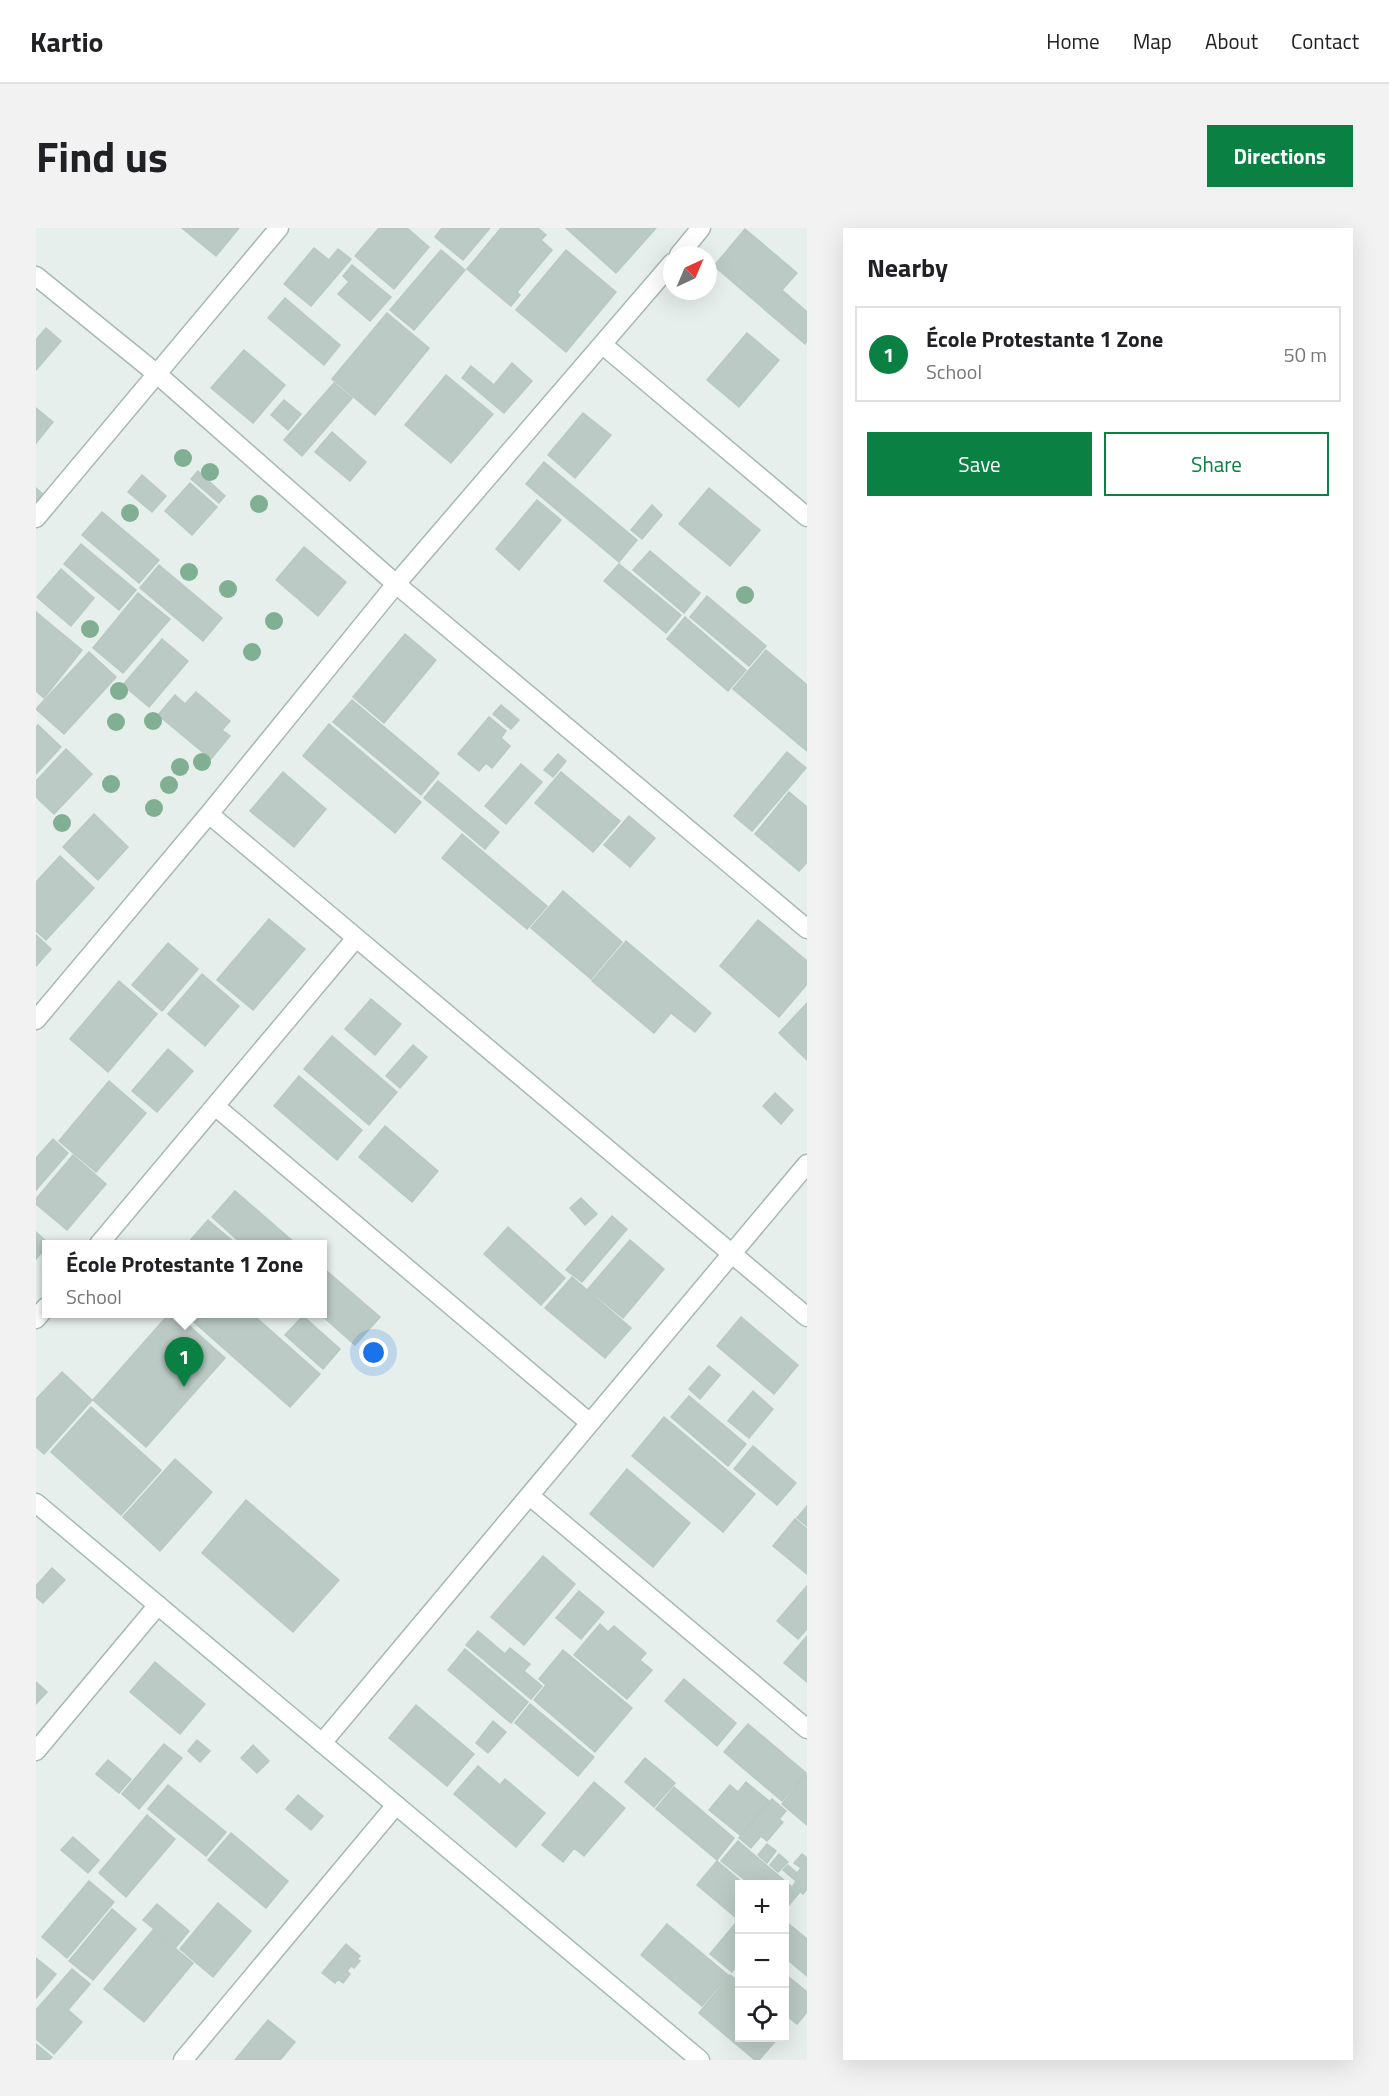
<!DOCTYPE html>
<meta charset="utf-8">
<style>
:root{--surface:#fff;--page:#f2f2f2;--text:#202124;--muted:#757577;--line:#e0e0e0;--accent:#0b8043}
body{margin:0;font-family:"Titillium Web",sans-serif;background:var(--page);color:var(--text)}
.controls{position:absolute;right:18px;bottom:18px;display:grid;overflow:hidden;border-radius:0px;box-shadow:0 6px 24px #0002}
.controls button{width:54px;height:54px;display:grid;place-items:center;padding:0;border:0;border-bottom:2px solid var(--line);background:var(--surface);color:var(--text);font:30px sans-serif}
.compass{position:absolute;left:627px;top:18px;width:54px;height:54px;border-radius:50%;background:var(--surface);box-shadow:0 6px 24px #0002;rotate:44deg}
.you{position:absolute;left:338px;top:1125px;width:21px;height:21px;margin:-15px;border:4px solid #fff;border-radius:50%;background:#1a73e8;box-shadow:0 0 0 9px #1a73e833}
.badge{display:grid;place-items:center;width:39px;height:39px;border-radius:50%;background:var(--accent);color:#fff;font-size:20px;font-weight:700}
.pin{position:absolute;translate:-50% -50px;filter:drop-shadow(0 2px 3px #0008)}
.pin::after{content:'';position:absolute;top:32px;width:21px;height:18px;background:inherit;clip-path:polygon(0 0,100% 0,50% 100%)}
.popup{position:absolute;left:6px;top:1012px;width:285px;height:78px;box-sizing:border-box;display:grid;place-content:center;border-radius:0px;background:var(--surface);filter:drop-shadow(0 2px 4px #0005);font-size:20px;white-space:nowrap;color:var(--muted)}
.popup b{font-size:22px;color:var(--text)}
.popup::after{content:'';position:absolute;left:50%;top:100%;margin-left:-12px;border:12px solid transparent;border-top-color:var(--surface)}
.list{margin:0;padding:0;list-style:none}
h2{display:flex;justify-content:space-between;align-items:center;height:78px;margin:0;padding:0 24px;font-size:26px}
h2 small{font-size:20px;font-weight:400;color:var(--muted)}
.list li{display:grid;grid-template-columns:39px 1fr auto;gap:18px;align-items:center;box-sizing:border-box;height:96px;margin:0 12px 12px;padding:0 12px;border:2px solid var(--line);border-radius:0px}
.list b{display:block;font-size:22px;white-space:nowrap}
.list p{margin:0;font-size:20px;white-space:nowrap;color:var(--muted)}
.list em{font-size:20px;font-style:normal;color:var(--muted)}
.actions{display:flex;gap:12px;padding:18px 24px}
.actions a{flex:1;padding:14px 0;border:2px solid var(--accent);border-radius:0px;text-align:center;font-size:21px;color:var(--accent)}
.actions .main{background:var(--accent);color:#fff}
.icon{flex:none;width:33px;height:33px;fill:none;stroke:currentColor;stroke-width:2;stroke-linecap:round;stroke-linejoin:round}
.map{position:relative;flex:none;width:771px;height:1832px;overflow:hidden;border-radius:0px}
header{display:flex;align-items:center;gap:36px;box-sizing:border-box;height:84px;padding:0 30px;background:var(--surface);border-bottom:2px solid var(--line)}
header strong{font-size:28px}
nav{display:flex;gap:33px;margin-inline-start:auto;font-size:21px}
.intro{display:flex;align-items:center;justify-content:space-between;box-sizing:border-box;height:144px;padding:0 36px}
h1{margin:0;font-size:42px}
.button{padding:15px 27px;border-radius:0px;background:var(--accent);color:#fff;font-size:21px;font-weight:700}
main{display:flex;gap:36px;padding:0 36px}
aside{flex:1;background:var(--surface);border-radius:0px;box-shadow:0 6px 24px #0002}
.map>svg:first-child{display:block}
</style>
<header>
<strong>Kartio</strong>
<nav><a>Home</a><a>Map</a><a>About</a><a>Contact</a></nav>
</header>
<div class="intro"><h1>Find us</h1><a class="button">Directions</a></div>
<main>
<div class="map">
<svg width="771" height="1832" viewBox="0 0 771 1832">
<rect width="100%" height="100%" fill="#e6efeb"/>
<path fill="#bbcac4" stroke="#b8c9c2" stroke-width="1.5" d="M146 0H203L180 28Z
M343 0H371L393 19 358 61 319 28Z
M406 0H454L427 32 399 9Z
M465 0H502L510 7 505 12 516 22 481 64 484 67 475 78 431 41Z
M530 0H620L580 45Z
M709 1 761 45 746 62 771 84V113L769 116 678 38Z
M278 20 293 32 302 21 315 31 275 78 248 56Z
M405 22 429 42 378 102 354 82Z
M530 22 580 64 530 124 480 82Z
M316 37 355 69 334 93 302 66 313 54 307 48Z
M249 70 304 117 288 137 232 90Z
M351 85 393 120 339 187 296 151Z
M10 100 25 113 0 142V112Z
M711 105 743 132 703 179 671 152Z
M208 122 249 157 217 195 175 160Z
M476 135 496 153 468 185 426 150 435 138 458 157Z
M410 147 457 186 415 235 369 197Z
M298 155 316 170 266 228 248 212Z
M248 172 265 186 252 202 235 187Z
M0 180 17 194 0 215Z
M547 185 575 207 539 250 512 227Z
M296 204 330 234 314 253 279 224Z
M508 234 601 312 583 334 490 256Z
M162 243 189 268 183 275 155 251Z
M106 247 130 268 116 284 92 264Z
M154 255 181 279 156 307 129 283Z
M0 260 8 267 0 277Z
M673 260 724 302 694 338 643 296Z
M501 272 525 292 483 342 460 321Z
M616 277 626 287 606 311 595 302Z
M66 284 123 332 103 355 46 307Z
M45 316 100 362 83 382 28 336Z
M268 319 310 354 282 388 240 352Z
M614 323 664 365 648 385 597 342Z
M583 336 645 387 630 405 568 353Z
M123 337 186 390 167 413 104 360Z
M25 341 58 370 35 398 1 369Z
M102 365 134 391 87 445 57 420Z
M671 368 730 418 713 438 654 389Z
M0 384 46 422 8 470 0 463Z
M649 389 710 442 692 463 631 411Z
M369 406 400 432 348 495 317 469Z
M126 411 152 433 113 479 87 457Z
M730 422 771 457V523L697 461Z
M53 424 80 449 28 506 0 481Z
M160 464 194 493 186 502 194 508 175 531 122 487 139 467 149 476Z
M316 472 403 545 385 567 297 494Z
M465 477 483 492 475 501 457 486Z
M453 489 470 503 465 510 474 518 456 540 450 535 443 543 422 526Z
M293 496 385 574 359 605 267 528Z
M2 497 25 519 0 546V499Z
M30 521 56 546 18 586 0 569V553Z
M751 524 770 540 716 603 698 588Z
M522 526 530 533 517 549 508 542Z
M485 536 506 554 470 596 449 578Z
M247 544 290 581 258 619 214 583Z
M525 544 584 593 557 624 499 575Z
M402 553 463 604 449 621 388 570Z
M753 564 771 579V634L763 643 719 606Z
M58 586 92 619 62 652 27 619Z
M593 588 619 610 594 639 568 617Z
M426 606 511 678 491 701 406 630Z
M24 628 58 660 10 712 0 703V654Z
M527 663 586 714 555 751 495 700Z
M233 691 269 721 217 782 181 752Z
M722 692 771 733V756L743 789 684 738Z
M0 707 15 721 0 738Z
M590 713 675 785 659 804 635 785 618 805 556 753Z
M132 715 162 741 126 783 96 757Z
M166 746 203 778 169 818 132 786Z
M83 753 121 786 72 844 34 811Z
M335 771 365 796 339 827 309 801Z
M771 775V832L743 805Z
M296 808 361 864 333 897 268 841Z
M377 817 391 829 364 860 350 848Z
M132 821 157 843 121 884 96 863Z
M263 848 326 902 301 932 238 878Z
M73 853 110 885 60 944 23 913Z
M739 865 757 882 745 896 727 878Z
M349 898 402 943 376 974 323 929Z
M17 911 32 925 0 962V930Z
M37 927 70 956 31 1002 0 976V971Z
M199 963 260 1016H206L176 989Z
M545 970 561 986 549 997 534 980Z
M576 988 591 1001 546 1054 530 1042Z
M172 992 200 1016H151Z
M472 999 529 1050 505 1077 448 1026Z
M0 1004 13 1016H10V1019L0 1031Z
M594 1012 628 1041 587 1090 552 1061Z
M286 1039 344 1089 319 1117 284 1086H286Z
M536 1049 595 1100 569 1130 509 1080Z
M133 1086H140L189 1130 110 1219 57 1172Z
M149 1086H216L284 1146 254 1179Z
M267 1088 304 1121 287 1141 249 1107Z
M705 1089 762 1137 738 1166 681 1118Z
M673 1138 684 1147 664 1171 653 1161Z
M26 1144 56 1172 8 1226 0 1219V1171Z
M717 1163 737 1181 713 1210 692 1193Z
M653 1168 710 1216 692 1238 635 1189Z
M55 1179 125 1242 85 1287 15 1224Z
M628 1189 719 1266 687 1304 596 1228Z
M717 1218 760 1255 741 1277 698 1241Z
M139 1231 176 1264 124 1323 87 1289Z
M591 1241 654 1295 617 1339 554 1286Z
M210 1272 303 1352 257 1404 166 1325Z
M771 1278V1298L761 1290Z
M759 1291 771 1301V1346L737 1318Z
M507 1328 539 1356 488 1417 455 1389Z
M16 1340 29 1352 7 1375 0 1369V1358Z
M771 1358V1401L762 1411 741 1393Z
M543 1363 568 1384 545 1411 520 1390Z
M564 1396 572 1404 578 1398 610 1425 604 1432 616 1442 591 1471 538 1427Z
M442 1403 469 1426 474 1420 494 1436 488 1443 506 1458 495 1471 430 1417Z
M771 1408V1454L748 1435Z
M429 1421 492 1474 475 1495 412 1442Z
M527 1422 596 1480 559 1524 498 1472 510 1457 503 1451Z
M119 1434 169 1476 144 1506 94 1464Z
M648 1451 700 1495 681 1518 629 1473Z
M0 1454 11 1464 0 1476Z
M494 1476 558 1529 542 1548 479 1495Z
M380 1477 438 1526 411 1558 353 1510Z
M457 1493 470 1504 452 1525 440 1515Z
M712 1496 770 1545 746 1573 688 1524Z
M161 1512 174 1523 164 1534 152 1523Z
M128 1516 146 1530 103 1581 86 1566Z
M217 1517 233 1533 221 1545 205 1530Z
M609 1530 639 1555 618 1579 589 1554Z
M72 1532 95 1551 83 1565 60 1546Z
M442 1538 464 1557 469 1551 509 1585 480 1619 418 1566Z
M770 1547 771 1548V1597L746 1576Z
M558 1554 589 1580 548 1628 538 1620 527 1634 506 1617Z
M710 1554 733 1573 704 1607 673 1582 694 1557 702 1564Z
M132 1557 190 1604 170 1628 112 1581Z
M638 1559 698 1610 681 1632 620 1581Z
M262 1567 287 1588 275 1602 250 1581Z
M736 1571 750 1583 743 1591 747 1594 731 1613 725 1608 715 1620 703 1610Z
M111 1587 139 1611 90 1669 63 1645Z
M195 1605 252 1653 230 1680 172 1632Z
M37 1609 63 1632 52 1645 25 1622Z
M702 1613 763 1665 748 1683V1656H714L685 1633Z
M731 1616 740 1623 731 1635 722 1627Z
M743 1626 752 1634 742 1644 734 1637Z
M766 1626 771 1630V1661L767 1666 757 1658 760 1653 747 1642 752 1637 761 1645 765 1640 758 1635Z
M681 1633 708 1656H704V1693L661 1657Z
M53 1653 78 1674 31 1730 6 1709Z
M182 1675 215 1703 177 1749 144 1721Z
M121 1676 153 1703 140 1719 107 1692Z
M76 1681 100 1701 57 1752 33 1733Z
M748 1692 771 1711V1748L748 1729Z
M631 1696 692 1747 666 1778 605 1727Z
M699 1696 704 1699V1735L696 1744 674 1726Z
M117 1702 157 1735 108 1794 68 1761Z
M310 1716 324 1728 321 1731 324 1733 318 1740 315 1738 311 1743 314 1746 307 1755 302 1751 299 1755 286 1745Z
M0 1730 20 1746 0 1770Z
M36 1741 54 1756 32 1782 46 1794 18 1826 0 1811V1782Z
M748 1745 771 1764V1784L761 1796 748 1786Z
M694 1747 704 1755V1810H742L723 1832H719L663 1785Z
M232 1792 259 1814 244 1832H199Z
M0 1816 16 1829 13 1832H0Z"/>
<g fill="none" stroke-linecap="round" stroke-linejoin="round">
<defs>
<path id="street" d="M643 27 665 0
M0 48 121 146 360 356 771 701
M567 117 771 289
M0 290 243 0
M173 586 771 1089
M0 792 173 586 360 356 636 35
M179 878 554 1195
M63 1016 320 710
M0 1091 10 1079
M494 1268 771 1501
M286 1515 771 936
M0 1523 122 1377
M147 1832 360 1577"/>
<path id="secondary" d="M0 1275 664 1832"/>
</defs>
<use href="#street" stroke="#a8b8b2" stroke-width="21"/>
<use href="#secondary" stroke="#a4bbb3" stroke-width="21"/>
<use href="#street" stroke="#fff" stroke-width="18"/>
<use href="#secondary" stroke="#fff" stroke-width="18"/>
</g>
<g fill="#80af93">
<circle cx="147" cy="230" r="9"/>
<circle cx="174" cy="244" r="9"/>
<circle cx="223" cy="276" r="9"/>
<circle cx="94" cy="285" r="9"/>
<circle cx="153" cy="344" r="9"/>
<circle cx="192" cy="361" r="9"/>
<circle cx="709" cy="367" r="9"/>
<circle cx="238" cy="393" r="9"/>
<circle cx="54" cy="401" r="9"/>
<circle cx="216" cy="424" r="9"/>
<circle cx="83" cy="463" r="9"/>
<circle cx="117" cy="493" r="9"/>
<circle cx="80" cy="494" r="9"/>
<circle cx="166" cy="534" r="9"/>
<circle cx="144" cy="539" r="9"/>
<circle cx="75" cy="556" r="9"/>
<circle cx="133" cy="557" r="9"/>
<circle cx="118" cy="580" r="9"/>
<circle cx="26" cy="595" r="9"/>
</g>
</svg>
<div class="controls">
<button>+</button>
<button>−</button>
<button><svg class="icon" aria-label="locate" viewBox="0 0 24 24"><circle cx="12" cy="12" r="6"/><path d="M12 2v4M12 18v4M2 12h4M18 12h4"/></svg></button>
</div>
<svg class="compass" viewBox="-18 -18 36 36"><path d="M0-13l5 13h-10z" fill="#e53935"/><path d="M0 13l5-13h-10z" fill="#757577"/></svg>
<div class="you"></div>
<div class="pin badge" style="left:148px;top:1159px">1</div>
<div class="popup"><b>École Protestante 1 Zone</b>School</div>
</div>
<aside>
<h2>Nearby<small></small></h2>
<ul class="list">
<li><span class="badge">1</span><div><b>École Protestante 1 Zone</b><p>School</p></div><em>50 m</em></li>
</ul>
<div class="actions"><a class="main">Save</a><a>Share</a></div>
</aside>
</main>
